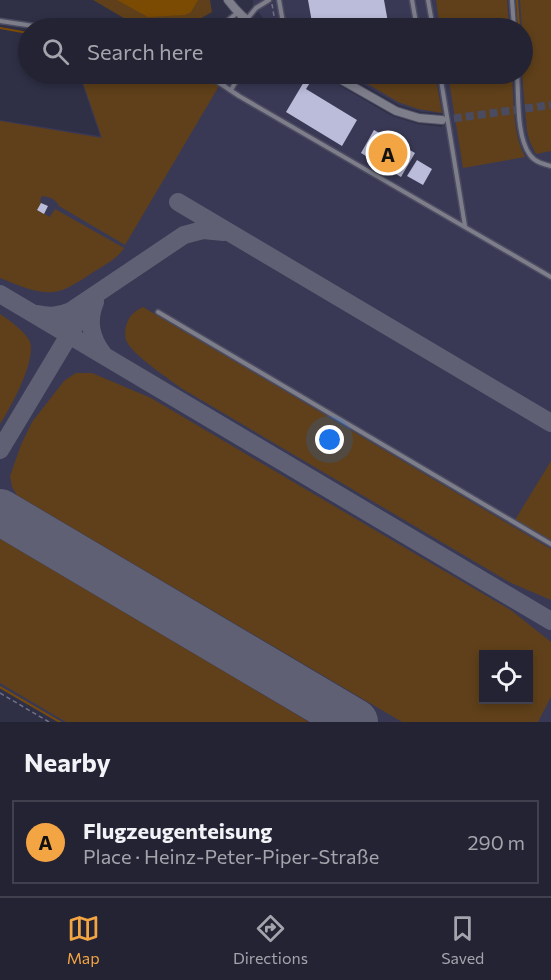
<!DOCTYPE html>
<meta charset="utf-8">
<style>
:root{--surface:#232334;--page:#2f2f40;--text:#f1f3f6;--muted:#a3a4ac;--line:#40404f;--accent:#f3a443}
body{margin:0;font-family:Commissioner,sans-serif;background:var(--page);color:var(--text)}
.controls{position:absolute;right:18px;bottom:18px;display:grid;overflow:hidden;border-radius:0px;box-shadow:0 3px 9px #0003}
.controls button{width:54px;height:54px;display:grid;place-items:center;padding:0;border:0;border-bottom:2px solid var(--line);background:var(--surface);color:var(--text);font:30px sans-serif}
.you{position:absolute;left:330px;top:440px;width:21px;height:21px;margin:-15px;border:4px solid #fff;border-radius:50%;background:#1a73e8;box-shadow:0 0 0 9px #1a73e833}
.badge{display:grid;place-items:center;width:39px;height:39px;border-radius:50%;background:var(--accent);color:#111;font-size:20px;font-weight:700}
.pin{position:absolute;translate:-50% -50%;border:3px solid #fff;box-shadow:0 2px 6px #0006}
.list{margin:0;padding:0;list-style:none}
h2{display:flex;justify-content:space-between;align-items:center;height:78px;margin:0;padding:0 24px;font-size:26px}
h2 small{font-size:20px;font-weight:400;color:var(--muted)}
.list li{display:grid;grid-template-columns:39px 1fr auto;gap:18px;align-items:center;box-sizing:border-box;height:84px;margin:0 12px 12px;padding:0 12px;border:2px solid var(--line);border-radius:0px}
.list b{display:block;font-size:22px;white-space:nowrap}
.list p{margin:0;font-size:20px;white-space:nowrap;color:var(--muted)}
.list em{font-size:20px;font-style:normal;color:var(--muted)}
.icon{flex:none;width:33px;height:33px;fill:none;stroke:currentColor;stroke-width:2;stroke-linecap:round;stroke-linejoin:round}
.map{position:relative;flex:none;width:551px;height:722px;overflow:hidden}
.search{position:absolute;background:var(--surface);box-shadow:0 3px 9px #0003;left:18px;right:18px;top:18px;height:66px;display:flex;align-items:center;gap:15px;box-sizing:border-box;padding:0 21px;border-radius:33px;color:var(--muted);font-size:22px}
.sheet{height:174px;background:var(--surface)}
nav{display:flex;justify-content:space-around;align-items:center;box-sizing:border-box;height:84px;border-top:2px solid var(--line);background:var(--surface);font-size:16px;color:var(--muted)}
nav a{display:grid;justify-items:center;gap:3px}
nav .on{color:var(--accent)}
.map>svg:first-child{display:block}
</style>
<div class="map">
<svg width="551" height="722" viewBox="0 0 551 722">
<rect width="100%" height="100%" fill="#2f2f46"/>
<path fill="#393955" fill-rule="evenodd" d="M253 0H551V722H57L0 689V120L100 136 79 74H320L392 116 417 124 442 127V113L422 112 399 105 346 74H522V28H271L253 5ZM484 654H528V700H484Z"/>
<path fill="#5f401a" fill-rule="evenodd" d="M93 0H210L212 12 191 24 180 28H146L134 24Z
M436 0H507L509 28H440Z
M520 0H551V151L536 154 530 142 527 131 522 74V28Z
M80 74H193V75L202 76 203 74H205L211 80 219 86 125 245 59 206C56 199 50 197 42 196L40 200 41 203 37 210 50 217 55 209 124 248C118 258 105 265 95 271 86 277 77 283 67 288 45 299 21 286 0 278V121L102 138Z
M351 74H435L442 113 418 109 398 102Z
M448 74H512C514 101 512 132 525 157L463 168Z
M143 307 551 549V600L511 583 181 388C168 378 134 356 127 342 124 337 125 328 127 323 130 315 135 311 143 307Z
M0 314C9 320 26 332 30 342 36 361 11 407 0 424Z
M76 373H92L151 398 512 611 551 642V697L538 722H402L17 495 12 487 10 476 21 445 32 422 64 381ZM484 654H528V700H484Z
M551 461V540L515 520Z
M0 539 309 722H66L0 683Z"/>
<path fill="#7c4b03" d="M117 0H198L191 12 185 15 148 17Z"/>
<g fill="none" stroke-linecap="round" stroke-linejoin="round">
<path stroke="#7c4b03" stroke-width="2" d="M517 0 519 28
M0 28 28 33
M0 687 60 722"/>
<path stroke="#606075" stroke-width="18" d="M178 202 551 423
M0 294 551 621
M95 302C87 322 91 338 103 354
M37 314C50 317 59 316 71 311L184 235 203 230 224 232
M0 450 89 302
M0 507 12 519"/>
<path stroke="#606075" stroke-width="46" d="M0 512 355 722"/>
</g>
<path fill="#bbbcd9" d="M308 0H384L389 28H313Z
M308 75 313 78 306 89 357 120 342 146 286 112Z
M374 130 415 153 401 177 361 153Z
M417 160 432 169 423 185 407 176Z
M41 203 48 206 44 214 37 210Z"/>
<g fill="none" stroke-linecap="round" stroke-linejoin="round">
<path stroke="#4a4a60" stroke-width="8" stroke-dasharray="8 4" stroke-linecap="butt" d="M442 120 551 105"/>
<defs>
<path id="service" d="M279 0 284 28
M412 0 417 28
M428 0 433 28
M512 0 514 28
M247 19 256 8 269 0
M0 21 47 28
M219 28 237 13
M208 74 212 78 239 96 551 277
M223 74 224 86
M440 74 465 226
M517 74C519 97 516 136 530 155 535 162 543 164 551 166
M231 90 239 76
M158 312 551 544"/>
<path id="minor" d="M228 0C237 12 245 20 258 28
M331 74 396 111 419 118 442 120"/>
</defs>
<use href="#service" stroke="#4c4c62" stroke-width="7"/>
<use href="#minor" stroke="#4c4c62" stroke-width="10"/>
<path stroke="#707185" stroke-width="1.5" stroke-dasharray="4.5 3" stroke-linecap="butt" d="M272 4 276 28
M62 28 64 27 73 28
M0 693 49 722"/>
<use href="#service" stroke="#7d7e8a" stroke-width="4"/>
<use href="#minor" stroke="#7d7e8a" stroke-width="8"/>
</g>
</svg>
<div class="controls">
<button><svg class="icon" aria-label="locate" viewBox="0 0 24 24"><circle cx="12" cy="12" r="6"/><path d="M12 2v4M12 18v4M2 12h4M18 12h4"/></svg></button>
</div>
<div class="you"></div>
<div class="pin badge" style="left:388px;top:153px">A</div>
<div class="search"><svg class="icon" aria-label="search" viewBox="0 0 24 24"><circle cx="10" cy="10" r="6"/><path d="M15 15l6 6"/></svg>Search here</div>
</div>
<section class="sheet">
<h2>Nearby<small></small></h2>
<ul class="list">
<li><span class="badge">A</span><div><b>Flugzeugenteisung</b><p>Place · Heinz-Peter-Piper-Straße</p></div><em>290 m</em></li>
</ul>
</section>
<nav>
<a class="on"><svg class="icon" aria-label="map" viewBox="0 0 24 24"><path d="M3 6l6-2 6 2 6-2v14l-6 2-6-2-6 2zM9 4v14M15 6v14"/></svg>Map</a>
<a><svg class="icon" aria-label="directions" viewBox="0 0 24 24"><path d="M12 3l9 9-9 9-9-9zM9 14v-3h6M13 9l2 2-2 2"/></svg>Directions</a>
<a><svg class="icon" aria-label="saved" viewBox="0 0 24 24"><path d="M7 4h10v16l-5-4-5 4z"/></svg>Saved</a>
</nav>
